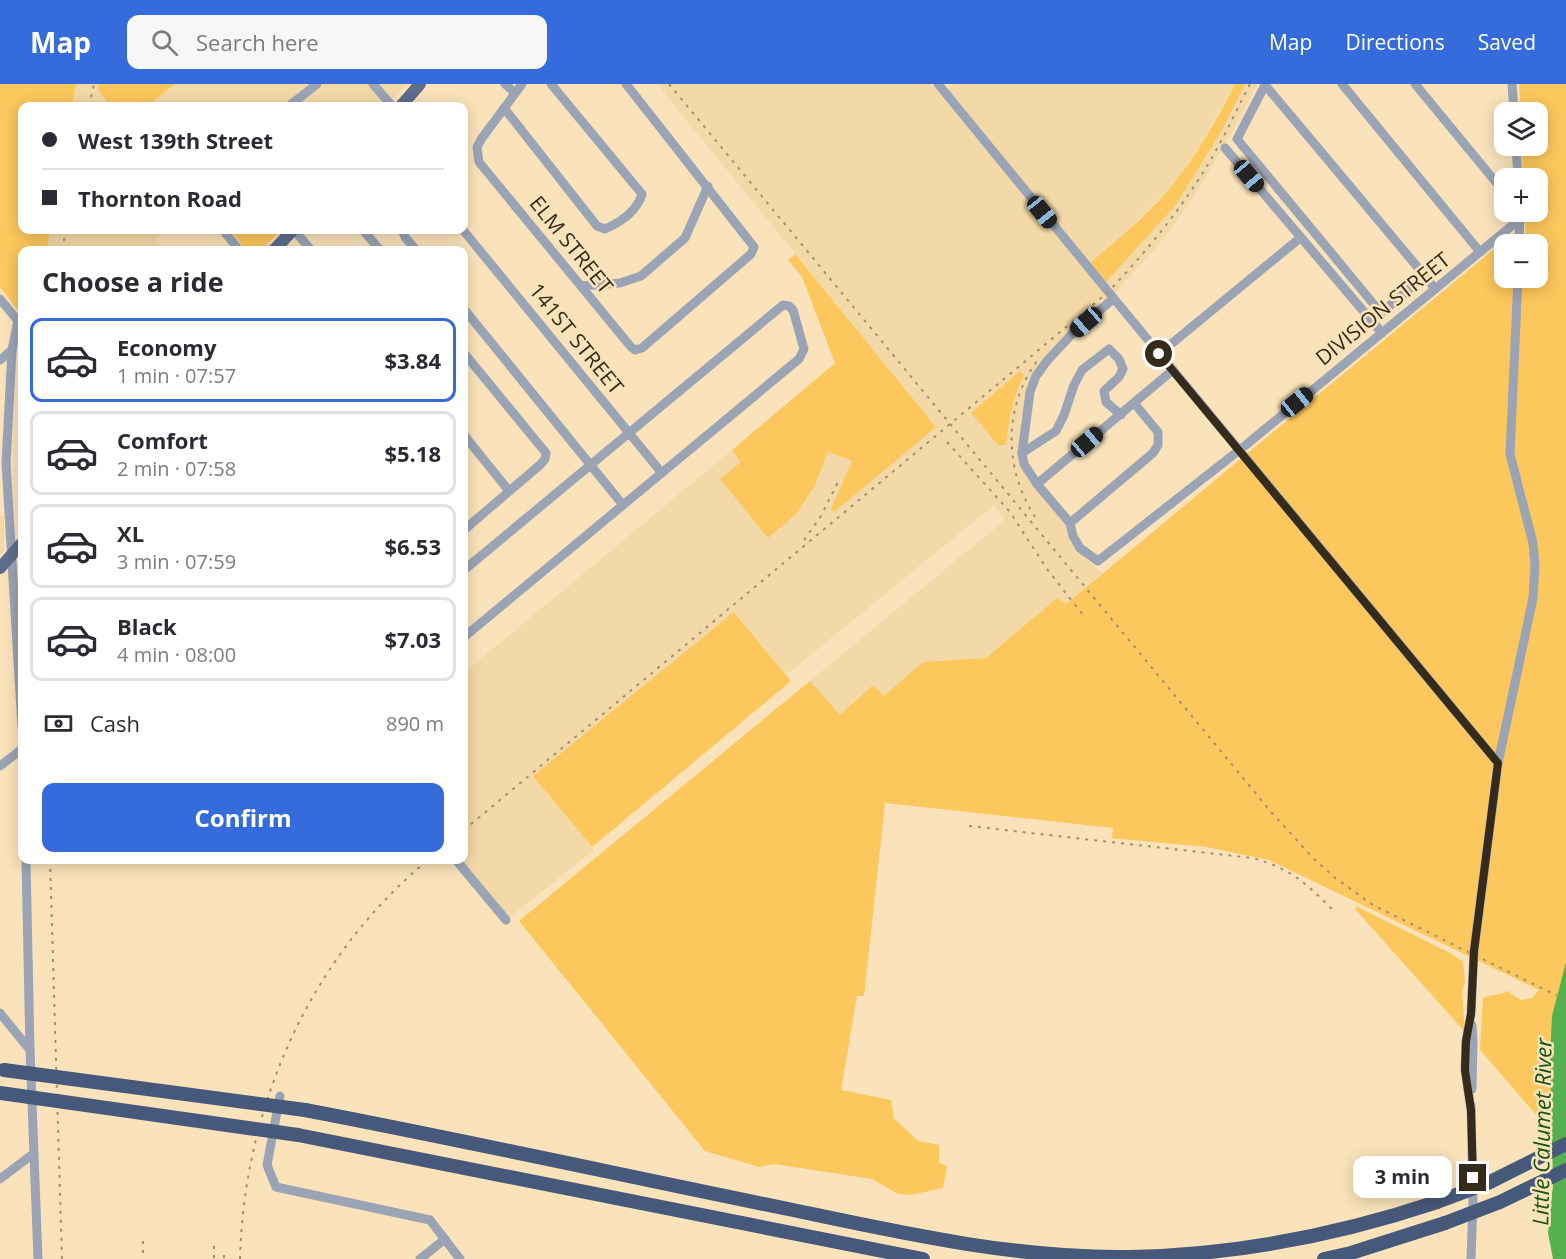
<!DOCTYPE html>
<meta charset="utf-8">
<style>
:root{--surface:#fff;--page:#f7f7f7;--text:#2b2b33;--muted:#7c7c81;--line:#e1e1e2;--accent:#356bda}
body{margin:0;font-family:"Open Sans",sans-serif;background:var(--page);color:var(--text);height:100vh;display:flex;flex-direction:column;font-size:22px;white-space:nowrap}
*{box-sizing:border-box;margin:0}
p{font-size:20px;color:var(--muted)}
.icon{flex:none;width:33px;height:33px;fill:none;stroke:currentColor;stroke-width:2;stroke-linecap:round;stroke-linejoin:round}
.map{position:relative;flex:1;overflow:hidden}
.side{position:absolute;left:18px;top:162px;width:450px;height:618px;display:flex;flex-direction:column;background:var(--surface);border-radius:12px;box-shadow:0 3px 15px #0003}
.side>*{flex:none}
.top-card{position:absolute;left:18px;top:18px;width:450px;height:132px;border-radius:12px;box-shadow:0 3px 15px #0003;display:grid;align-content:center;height:132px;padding:0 24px;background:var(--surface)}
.buttons{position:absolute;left:1494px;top:18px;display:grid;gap:12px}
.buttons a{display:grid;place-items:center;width:54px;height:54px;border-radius:12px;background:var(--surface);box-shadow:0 3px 15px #0003;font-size:30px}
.end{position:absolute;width:27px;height:27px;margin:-14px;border:8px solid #342b1b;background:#fff;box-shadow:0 0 0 3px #fff}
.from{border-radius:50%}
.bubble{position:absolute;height:42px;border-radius:12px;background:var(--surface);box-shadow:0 3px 15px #0003;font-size:20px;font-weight:700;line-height:42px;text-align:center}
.car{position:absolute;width:18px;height:36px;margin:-18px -9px;border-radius:8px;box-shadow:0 0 4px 2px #0007;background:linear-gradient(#222 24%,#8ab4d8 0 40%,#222 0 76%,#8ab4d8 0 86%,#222 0)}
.top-card b{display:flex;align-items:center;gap:21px;height:57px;font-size:22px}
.top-card b+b{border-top:2px solid var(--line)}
.top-card i{width:15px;height:15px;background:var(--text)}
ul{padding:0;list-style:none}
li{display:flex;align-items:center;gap:18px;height:84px;margin:0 12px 9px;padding:0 12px;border:3px solid var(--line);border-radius:12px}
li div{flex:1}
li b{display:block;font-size:22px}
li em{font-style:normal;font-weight:700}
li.selected{border-color:var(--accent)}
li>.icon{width:54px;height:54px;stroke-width:1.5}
h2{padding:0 24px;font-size:27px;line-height:72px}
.pay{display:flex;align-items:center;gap:15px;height:66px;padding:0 24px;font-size:22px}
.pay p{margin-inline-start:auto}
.cta{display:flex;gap:12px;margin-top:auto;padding:12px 24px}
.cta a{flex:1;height:69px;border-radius:12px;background:var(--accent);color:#fff;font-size:24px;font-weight:700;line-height:69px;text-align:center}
header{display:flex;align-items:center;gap:36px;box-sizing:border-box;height:84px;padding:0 30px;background:var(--accent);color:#fff}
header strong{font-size:28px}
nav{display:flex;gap:33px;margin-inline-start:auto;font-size:21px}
.search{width:420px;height:54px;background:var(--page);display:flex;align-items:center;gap:15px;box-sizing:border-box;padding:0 21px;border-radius:12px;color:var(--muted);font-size:22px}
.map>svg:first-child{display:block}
</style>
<header>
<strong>Map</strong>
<div class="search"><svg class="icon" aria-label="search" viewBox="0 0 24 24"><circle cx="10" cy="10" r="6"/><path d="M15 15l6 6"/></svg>Search here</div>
<nav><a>Map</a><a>Directions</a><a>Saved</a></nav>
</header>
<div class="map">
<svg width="1566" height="1175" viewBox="0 0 1566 1175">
<rect width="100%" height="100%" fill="#fae3ba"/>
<g fill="#f3d9a8" fill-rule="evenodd">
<path d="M76,0h23l-1,7 12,15h-38z"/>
<path d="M175,0h232l-20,22h-240z"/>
<path d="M657,0h274l178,214 -41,35 -41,58 -6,29 -2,33 47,69 1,10 19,26 16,15 -36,31 -9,-5 -71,59 -63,4 -39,35 -11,-12 -33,31 -30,-35 195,-161 -11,-15 -208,170 -51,-63 -202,164 61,74 -88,70 -49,-60h7v-187l268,-223 10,12 -22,17 108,-27 24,9 -20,47 104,-81zM1020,287l4,5 -8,14 -7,27 -3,28 -34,-33z"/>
<path d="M954,0h281l-36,63 -25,36 -39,40 -45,40 -143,-173z"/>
<path d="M1245,0h12l-24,47 -40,67 -28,39 -50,56 -9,-11 69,-76 47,-76z"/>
<path d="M50,146h117l-12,10 8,10h-116z"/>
<path d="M0,432h4v35l-4,4z"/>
</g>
<g fill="#fcc75c" fill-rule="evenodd">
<path d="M0,0h76l-4,22h-50v124h28l-3,20h-25v66l-22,-29z"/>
<path d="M99,0h76l-28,22h-37l-12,-16z"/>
<path d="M1235,0h10l-23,46 -47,76 -69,76 -16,-19c29,-25 60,-50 84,-80 24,-30 44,-65 61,-99z"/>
<path d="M1519,0h47v920l-13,130 -73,-84 3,-52c8,-4 16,-2 24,-7l14,9 11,-2 7,-8 -270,-130 -63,-13 -94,-9 1,-10 -228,-25 -21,193h-7l-16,94 50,10 3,18 24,23 21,4v18l8,3 -4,22 -32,7 -13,-1 -26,-15 -98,-15 -15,3 -54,-16 -186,-230 291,-240 30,34 33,-30 11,11 39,-34 63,-4 71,-60 9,6 440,-365 20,-1 -1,-26h13v-34h-15l-1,-32h16v-34h-17zM1504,160h34v34h-34z"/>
<path d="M230,146h51l-19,20h-16z"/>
<path d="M795,170l141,173 -102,85 -3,-3 21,-48 -24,-9 -14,35 -18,27 -28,24 -48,-59 21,-17 -9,-12 103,-87 -33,-86 -14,-17z"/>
<path d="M1020,287l4,5c-12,22 -15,44 -18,69h-8l-27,-32z"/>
<path d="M734,528l57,69 -199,166 -59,-71z"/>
<path d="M1356,822l94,47 13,9 2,19 -3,11 3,40 -109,-122z"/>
</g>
<path fill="#55b14f" d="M1566,878v297h-13l-5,-26 5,-48 -3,-128 2,-41z"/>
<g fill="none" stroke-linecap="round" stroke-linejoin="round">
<g stroke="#9ba4b5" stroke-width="9">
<path d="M373,0l19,22"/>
<path d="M505,0l10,9"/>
<path d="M522,0l-40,54 -5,9 2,15 152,185 4,3 7,-2 109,-94 3,-7 -128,-163"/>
<path d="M938,0l182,222 378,457"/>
<path d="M1342,0l138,168"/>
<path d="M1415,0l89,108"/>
<path d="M1512,0l2,28"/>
<path d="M289,22l28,-22"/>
<path d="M504,24l93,118 8,3c16,-7 32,-18 37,-35l-91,-110"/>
<path d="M1516,62l2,32"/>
<path d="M1225,64l157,185"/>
<path d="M223,146l16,20"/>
<path d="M294,146l17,20"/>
<path d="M363,146l17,20"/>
<path d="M402,146l3,7 11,13"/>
<path d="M463,146l198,242"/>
<path d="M1519,160l1,-32"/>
<path d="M1425,192l-44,37 -144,-174 27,-52 2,-1 159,190 10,13"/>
<path d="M581,202l39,-3 21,-7 44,-38 23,-52"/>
<path d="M0,215l18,22 -6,29 -12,10"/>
<path d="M1113,215l-41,35 -25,27 -11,15 -6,16 -8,61 2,11 13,20 33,39 3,13 7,12 18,13 149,-117 273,-225"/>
<path d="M464,225l159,196"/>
<path d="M12,266l-6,113 16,264"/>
<path d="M464,269l82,100 -1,6 -4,5 -77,66"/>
<path d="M1159,270l141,-116"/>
<path d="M464,351l45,56"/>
<path d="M1022,369l34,-22 8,-16 10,-30 8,-15 27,-21 10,10 4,10 -4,8 -15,14 2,11 15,13"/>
<path d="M1037,400l136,-114"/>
<path d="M1070,439l83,-70 5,-8v-13l-24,-29"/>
<path d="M464,486l319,-265 6,1 4,4 11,39 -5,10 -335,278"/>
<path d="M0,682l22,-17"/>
<path d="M26,776l4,190 8,209"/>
<path d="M456,776l50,60"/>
<path d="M0,929l30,37"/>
<path d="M1472,1005l1,-48 -1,-16"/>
<path d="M280,1012l-13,69 9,22 154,33 30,39"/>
<path d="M1471,1021l2,96 -2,58"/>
<path d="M1471,1026l-6,-40 1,-29 5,-27 3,-63 24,-188 35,-165 2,-32 -2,-23 -23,-89 8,-176"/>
<path d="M0,1095l33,-25"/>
<path d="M420,1175l25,-20"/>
</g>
<g stroke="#5d6d8b" stroke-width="12">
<path d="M401,22l19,-22"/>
<path d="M274,166l19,-20"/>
<path d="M0,484l22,-25"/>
</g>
<g stroke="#47597b" stroke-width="14">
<path d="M305,1026c163,31 325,67 488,100 109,23 225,49 337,47 105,-2 208,-22 307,-55"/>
<path d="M298,1051l625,124"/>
<path d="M1324,1175l27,-6 94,-30"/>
</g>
<g stroke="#a09072" stroke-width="2" stroke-dasharray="3 6" stroke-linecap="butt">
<path d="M669,0l603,729 41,45 21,19 39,28 193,95"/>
<path d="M89,22l5,-22"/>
<path d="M62,166l4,-20"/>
<path d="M947,358l63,70 37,57 36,46"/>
<path d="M1035,433c-32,-50 -32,-112 5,-160"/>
<path d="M804,456l17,-24 19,-38"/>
<path d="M969,742l283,32c36,9 54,25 80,51"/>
<path d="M464,746l644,-538c37,-39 71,-80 99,-126 16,-26 29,-55 43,-82"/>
<path d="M50,776l12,399"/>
<path d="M143,1157v18"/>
<path d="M214,1162v13"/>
<path d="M224,1171v4"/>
<path d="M240,1175c4,-152 69,-301 188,-399"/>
</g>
<g stroke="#47597b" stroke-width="14">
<path d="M4,986l301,40"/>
<path d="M0,1009l298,42"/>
<path d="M1437,1118l51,-19 78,-39"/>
<path d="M1445,1139l55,-21 66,-32"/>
</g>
</g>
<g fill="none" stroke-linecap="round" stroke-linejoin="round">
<path stroke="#342b1b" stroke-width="8" d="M1159,270l339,409 -24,188 -3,63 -5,27 -1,29 6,40 2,68"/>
</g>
<g text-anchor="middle" stroke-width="5" stroke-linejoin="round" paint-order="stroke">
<g font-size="21" fill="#342b1b" stroke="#fae3ba">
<text transform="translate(571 161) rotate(51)" y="7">ELM STREET</text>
<text transform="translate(1383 225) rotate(-39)" y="7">DIVISION STREET</text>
<text transform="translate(576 255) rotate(51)" y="7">141ST STREET</text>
</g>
<g font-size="22" font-style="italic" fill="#155412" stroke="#fae3ba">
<text transform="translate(1542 1048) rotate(-89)" y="8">Little Calumet River</text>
</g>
</g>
</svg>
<div class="buttons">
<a><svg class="icon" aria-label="layers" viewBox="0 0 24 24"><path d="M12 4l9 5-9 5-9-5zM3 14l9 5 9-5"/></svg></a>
<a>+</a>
<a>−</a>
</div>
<i class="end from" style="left:1159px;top:270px"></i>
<i class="end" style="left:1473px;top:1094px"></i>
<div class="bubble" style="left:1353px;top:1072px;width:99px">3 min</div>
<i class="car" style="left:1249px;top:92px;rotate:140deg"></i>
<i class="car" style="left:1042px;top:128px;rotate:141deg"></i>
<i class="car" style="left:1086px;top:238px;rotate:229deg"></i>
<i class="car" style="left:1297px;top:318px;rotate:51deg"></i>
<i class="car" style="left:1087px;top:358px;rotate:50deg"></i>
<div class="top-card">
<b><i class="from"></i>West 139th Street</b>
<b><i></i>Thornton Road</b>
</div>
<section class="side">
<h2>Choose a ride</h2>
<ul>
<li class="selected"><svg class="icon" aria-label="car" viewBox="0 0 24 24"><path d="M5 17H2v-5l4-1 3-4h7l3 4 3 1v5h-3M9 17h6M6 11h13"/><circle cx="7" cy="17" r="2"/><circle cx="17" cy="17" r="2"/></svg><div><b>Economy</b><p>1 min · 07:57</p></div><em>$3.84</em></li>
<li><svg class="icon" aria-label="car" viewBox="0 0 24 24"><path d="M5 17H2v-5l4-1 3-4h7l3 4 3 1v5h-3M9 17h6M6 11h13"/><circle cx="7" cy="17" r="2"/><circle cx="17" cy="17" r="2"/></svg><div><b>Comfort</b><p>2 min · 07:58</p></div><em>$5.18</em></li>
<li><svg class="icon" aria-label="car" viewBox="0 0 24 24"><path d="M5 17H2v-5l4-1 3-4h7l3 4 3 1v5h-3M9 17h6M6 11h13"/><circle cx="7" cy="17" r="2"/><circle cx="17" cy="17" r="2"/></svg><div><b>XL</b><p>3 min · 07:59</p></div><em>$6.53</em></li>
<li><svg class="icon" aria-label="car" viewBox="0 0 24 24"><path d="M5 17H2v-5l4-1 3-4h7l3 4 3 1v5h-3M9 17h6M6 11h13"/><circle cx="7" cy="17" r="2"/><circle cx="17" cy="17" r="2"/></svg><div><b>Black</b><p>4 min · 08:00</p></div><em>$7.03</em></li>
</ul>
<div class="pay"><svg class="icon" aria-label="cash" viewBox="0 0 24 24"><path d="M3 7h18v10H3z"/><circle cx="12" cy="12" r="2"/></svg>Cash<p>890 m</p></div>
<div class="cta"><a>Confirm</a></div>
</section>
</div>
